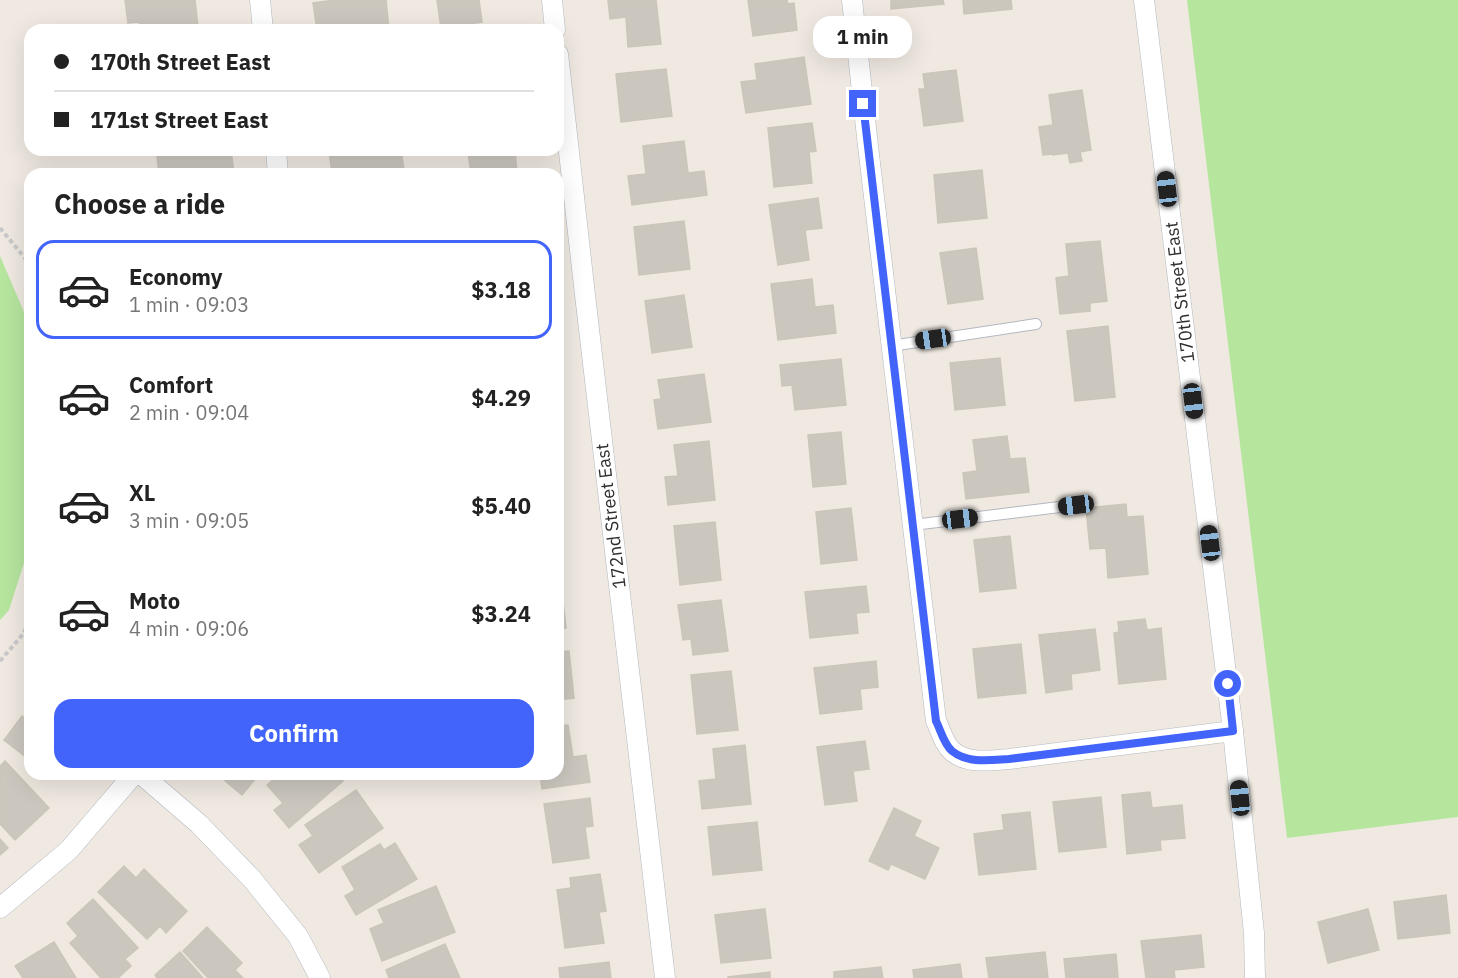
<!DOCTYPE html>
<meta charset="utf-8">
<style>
:root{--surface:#fff;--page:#f2f2f2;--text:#222;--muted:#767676;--line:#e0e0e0;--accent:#4264fb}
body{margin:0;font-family:"IBM Plex Sans",sans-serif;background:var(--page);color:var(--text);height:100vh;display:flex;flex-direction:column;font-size:22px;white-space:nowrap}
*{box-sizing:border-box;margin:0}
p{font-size:20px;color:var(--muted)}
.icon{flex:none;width:33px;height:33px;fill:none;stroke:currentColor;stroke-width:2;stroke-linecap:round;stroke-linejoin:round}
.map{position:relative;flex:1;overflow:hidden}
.side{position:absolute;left:24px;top:168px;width:540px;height:612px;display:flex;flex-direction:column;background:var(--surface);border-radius:18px;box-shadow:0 6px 24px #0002}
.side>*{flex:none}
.top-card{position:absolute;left:24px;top:24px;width:540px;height:132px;border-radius:18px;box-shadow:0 6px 24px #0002;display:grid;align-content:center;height:132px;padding:0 30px;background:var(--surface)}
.end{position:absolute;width:27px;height:27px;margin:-14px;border:8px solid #4264fb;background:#fff;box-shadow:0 0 0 3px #fff}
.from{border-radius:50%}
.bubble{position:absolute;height:42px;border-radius:18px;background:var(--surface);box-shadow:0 6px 24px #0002;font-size:20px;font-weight:700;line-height:42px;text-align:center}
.car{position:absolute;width:18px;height:36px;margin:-18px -9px;border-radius:8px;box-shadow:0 0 4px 2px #0007;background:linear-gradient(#222 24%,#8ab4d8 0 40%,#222 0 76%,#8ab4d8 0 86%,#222 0)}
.top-card b{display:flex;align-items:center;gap:21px;height:57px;font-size:22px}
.top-card b+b{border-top:2px solid var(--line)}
.top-card i{width:15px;height:15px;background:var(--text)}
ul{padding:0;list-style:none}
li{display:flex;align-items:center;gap:18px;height:99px;margin:0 12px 9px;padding:0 18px;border:3px solid transparent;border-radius:18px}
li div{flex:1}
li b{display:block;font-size:22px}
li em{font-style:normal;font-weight:700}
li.active{border-color:var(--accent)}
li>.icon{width:54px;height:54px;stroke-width:1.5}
h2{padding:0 30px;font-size:27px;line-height:72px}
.button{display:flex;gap:12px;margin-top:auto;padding:12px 30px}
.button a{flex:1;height:69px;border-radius:18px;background:var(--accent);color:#fff;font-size:24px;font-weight:700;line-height:69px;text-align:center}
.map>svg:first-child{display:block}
</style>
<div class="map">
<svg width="1458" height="978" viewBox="0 0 1458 978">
<rect width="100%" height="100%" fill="#efe9e1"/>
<g fill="#b6e59e">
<path d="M1187,0h271v817l-171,21z"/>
<path d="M0,256l30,70v218l-21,66 -9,10z"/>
</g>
<g fill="#cbc7bf" stroke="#cbc5ba" stroke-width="1.5">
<path d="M125,0h70l3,27 -21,3h-37l-1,-8 -11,1z"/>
<path d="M335,0h51l3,30h-72l-4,-27z"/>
<path d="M437,0h42l3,22 -41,6z"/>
<path d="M608,0h48l5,44 -33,3 -2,-30 -16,2z"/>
<path d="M748,0h39l1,4 6,-1 3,27 -44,6z"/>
<path d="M891,0h52l1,4 -53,5z"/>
<path d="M963,0h48l1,9 -48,5z"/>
<path d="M804,57l7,47 -65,9 -5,-31 16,-2 -2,-16z"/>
<path d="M666,69l6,47 -51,6 -5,-48z"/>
<path d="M956,70l7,51 -39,5 -5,-37h6l-2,-15z"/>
<path d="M1082,90l9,60 -11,2 2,9 -12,2 -2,-10 -15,2v-1l-10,1 -4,-28 14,-2 -4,-30z"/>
<path d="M812,123l4,28 -7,1 3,31 -38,4 -6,-59z"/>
<path d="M684,141l4,32 16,-2 3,24 -75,10 -4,-29 18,-2 -3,-28z"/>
<path d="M210,150h21l3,24h-75l-2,-18z"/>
<path d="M329,150h72l3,20 -30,4h-42z"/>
<path d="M459,150l56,1 2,22 -46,1 -3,-23 -9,1z"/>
<path d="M982,170l5,48 -49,5 -4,-48z"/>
<path d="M818,198l4,30 -17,2 4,30 -31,5 -9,-60z"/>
<path d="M684,221l6,48 -51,6 -5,-48z"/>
<path d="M1100,241l7,60 -17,2v8l-30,3 -4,-36 13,-2 -3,-32z"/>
<path d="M976,248l7,51 -35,5 -8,-51z"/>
<path d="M812,279l3,28 18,-2 3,28 -58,7 -7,-56z"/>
<path d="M684,295l8,52 -40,6 -7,-52z"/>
<path d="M1108,326l7,71 -40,4 -8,-70z"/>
<path d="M1000,358l5,47 -50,5 -5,-47z"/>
<path d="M841,359l5,46 -51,5 -3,-25 -10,1 -2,-21z"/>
<path d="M704,374l7,48 -53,7 -4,-29 7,-1 -3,-19z"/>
<path d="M841,432l5,52 -33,3 -5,-52z"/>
<path d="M1007,436l3,23 15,-1 4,34 -63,7 -3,-26 14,-2 -4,-31z"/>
<path d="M709,441l6,59 -47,5 -3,-28 13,-1 -4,-31z"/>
<path d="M1126,504l1,13 16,-1 5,58 -40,4 -2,-30 -16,1 -4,-41z"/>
<path d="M851,508l6,52 -36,4 -5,-52z"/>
<path d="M715,522l6,58 -41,5 -6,-59z"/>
<path d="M1010,536l6,52 -36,4 -6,-52z"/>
<path d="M558,576h2l6,52 -8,1z"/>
<path d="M866,586l3,26 -13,1 2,20 -48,5 -5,-46z"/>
<path d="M721,600l7,51 -35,4 -2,-16 -8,1 -5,-35z"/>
<path d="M1145,619l2,11 14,-2 5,51 -47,5 -5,-51 5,-1 -1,-10z"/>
<path d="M1095,629l5,41 -29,4 1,15 -26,4 -7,-58z"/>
<path d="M1021,644l5,49 -48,5 -5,-49z"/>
<path d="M569,651l5,47 -16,2v-48z"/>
<path d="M876,661l2,26 -18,2 2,20 -42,5 -6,-46z"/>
<path d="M731,671l7,59 -41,4 -6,-59z"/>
<path d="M22,716l7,6 1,-2v40l-26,-20z"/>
<path d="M568,725l5,32 13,-2 4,27 -48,7 -2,-15h18v-48z"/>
<path d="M865,741l4,28 -16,2 4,30 -32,4 -8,-58z"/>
<path d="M745,745l6,59 -49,5 -3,-28 17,-2 -3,-30z"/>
<path d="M5,761l44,47 -34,32 -15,-16v-58z"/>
<path d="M217,774h42l-17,21z"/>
<path d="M280,774h57l6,7 -54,47 -15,-18 9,-7 -16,-18z"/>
<path d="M356,790l27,38 -64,45 -20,-28 14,-9 -8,-11z"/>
<path d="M1150,792l2,16 30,-3 3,33 -25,2 1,10 -34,4 -5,-59z"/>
<path d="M1101,797l5,50 -47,5 -6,-50z"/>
<path d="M590,798l3,28 -8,1 4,31 -36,5 -9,-59z"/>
<path d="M894,808l27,13 -7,15 25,12 -14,31 -34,-15 -3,6 -19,-9z"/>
<path d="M1030,812l6,57 -57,6 -5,-41 30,-4 -2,-15z"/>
<path d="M757,822l5,48 -49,5 -5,-48z"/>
<path d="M0,839l8,9 -8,7z"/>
<path d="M395,843l22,36 -61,36 -11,-19 10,-6 -13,-23 38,-23 4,6z"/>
<path d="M124,866l12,12 8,-9 43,42 -21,22 -6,-7 -13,13 -49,-47z"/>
<path d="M600,874l6,37 -7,1 5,31 -39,5 -8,-58 14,-2 -1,-10z"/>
<path d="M436,886l19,46 -73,29 -12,-32 14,-6 -6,-13z"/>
<path d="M1446,895l4,38 -52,6 -4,-37z"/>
<path d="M93,899l45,49 -13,11 6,7 -13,12h-17l-31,-35 8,-7 -11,-13z"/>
<path d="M765,909l6,49 -50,5 -6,-48z"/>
<path d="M1368,909l11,41 -51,13 -10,-41z"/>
<path d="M207,927l35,36 -7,7 8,8h-35l-25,-27z"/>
<path d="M1201,935l3,32 -30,3 1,8h-29l-5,-37z"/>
<path d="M54,942l22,36h-53l-8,-12z"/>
<path d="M445,944l15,34h-71l-3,-8z"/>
<path d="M180,952l23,26h-46l-2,-3z"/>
<path d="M1045,952l3,26h-59l-3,-20z"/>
<path d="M1116,954l2,24h-52l-2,-19z"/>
<path d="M609,962l2,16h-51l-1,-10z"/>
<path d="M960,964l2,14h-48l-1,-8z"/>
<path d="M881,967l2,11h-49v-6z"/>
<path d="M770,972v6h-42v-1z"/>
</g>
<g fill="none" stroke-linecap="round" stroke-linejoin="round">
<g stroke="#b4b7c1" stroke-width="12">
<g id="lane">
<path d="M891,346l145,-22"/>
<path d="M913,525l163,-20"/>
</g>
</g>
<g stroke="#b4b7c1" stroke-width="21">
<g id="street">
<path d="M260,0l3,30"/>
<path d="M552,0l3,30"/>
<path d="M852,0l16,146 68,575c5,10 8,23 16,30 16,14 39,9 57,8l224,-28"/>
<path d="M1144,0l89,731 21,202 1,45"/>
<path d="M558,54l27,241 80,683"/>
<path d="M276,150l2,24"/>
<path d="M141,774l58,50 53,55 46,57 22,42"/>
<path d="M0,908l69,-58 65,-76"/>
</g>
</g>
<g stroke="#c9c9c9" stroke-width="4" stroke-dasharray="4.5 3" stroke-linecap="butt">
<path d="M0,228l25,30 5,10"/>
<path d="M0,661l24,-28 6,-17"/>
</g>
<use href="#lane" stroke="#fff" stroke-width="10"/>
<use href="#street" stroke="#fff" stroke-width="20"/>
</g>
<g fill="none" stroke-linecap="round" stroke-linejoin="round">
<path stroke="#4264fb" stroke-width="8" d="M863,104l73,617c5,10 8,23 16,30 16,13 39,9 57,8l224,-28 -5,-47"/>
</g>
<g text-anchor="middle" stroke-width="5" stroke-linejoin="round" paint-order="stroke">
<g font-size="18" fill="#2e2e2e" stroke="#fff">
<text transform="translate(1180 292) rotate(-97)" y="6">170th Street East</text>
<text transform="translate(611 516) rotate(-97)" y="6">172nd Street East</text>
</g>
</g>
</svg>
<i class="end from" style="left:1228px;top:684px"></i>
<i class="end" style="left:863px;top:104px"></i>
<div class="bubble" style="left:813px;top:16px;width:99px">1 min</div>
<i class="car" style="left:1167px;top:189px;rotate:353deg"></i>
<i class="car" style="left:933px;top:339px;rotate:262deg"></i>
<i class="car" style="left:1193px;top:401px;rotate:173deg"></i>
<i class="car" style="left:1076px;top:505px;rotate:263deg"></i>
<i class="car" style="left:960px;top:519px;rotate:83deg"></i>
<i class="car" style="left:1210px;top:543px;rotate:353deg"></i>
<i class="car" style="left:1240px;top:798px;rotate:354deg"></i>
<div class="top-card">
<b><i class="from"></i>170th Street East</b>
<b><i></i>171st Street East</b>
</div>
<section class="side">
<h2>Choose a ride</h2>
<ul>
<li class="active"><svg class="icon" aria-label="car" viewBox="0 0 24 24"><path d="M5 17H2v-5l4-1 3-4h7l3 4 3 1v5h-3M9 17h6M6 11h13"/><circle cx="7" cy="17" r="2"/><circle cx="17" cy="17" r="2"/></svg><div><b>Economy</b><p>1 min · 09:03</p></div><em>$3.18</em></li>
<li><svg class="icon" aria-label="car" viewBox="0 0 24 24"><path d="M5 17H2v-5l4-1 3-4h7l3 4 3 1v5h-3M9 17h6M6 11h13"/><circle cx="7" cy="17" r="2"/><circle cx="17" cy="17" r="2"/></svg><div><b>Comfort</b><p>2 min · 09:04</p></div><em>$4.29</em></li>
<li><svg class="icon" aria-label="car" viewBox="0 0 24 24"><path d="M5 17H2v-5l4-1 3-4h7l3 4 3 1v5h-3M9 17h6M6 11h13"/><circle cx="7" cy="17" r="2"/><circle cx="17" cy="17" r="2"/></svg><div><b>XL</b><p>3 min · 09:05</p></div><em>$5.40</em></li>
<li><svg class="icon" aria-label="car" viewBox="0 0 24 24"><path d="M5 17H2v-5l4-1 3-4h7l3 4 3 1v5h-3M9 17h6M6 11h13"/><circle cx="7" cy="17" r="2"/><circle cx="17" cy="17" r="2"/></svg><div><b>Moto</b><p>4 min · 09:06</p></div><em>$3.24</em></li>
</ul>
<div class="button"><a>Confirm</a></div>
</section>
</div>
